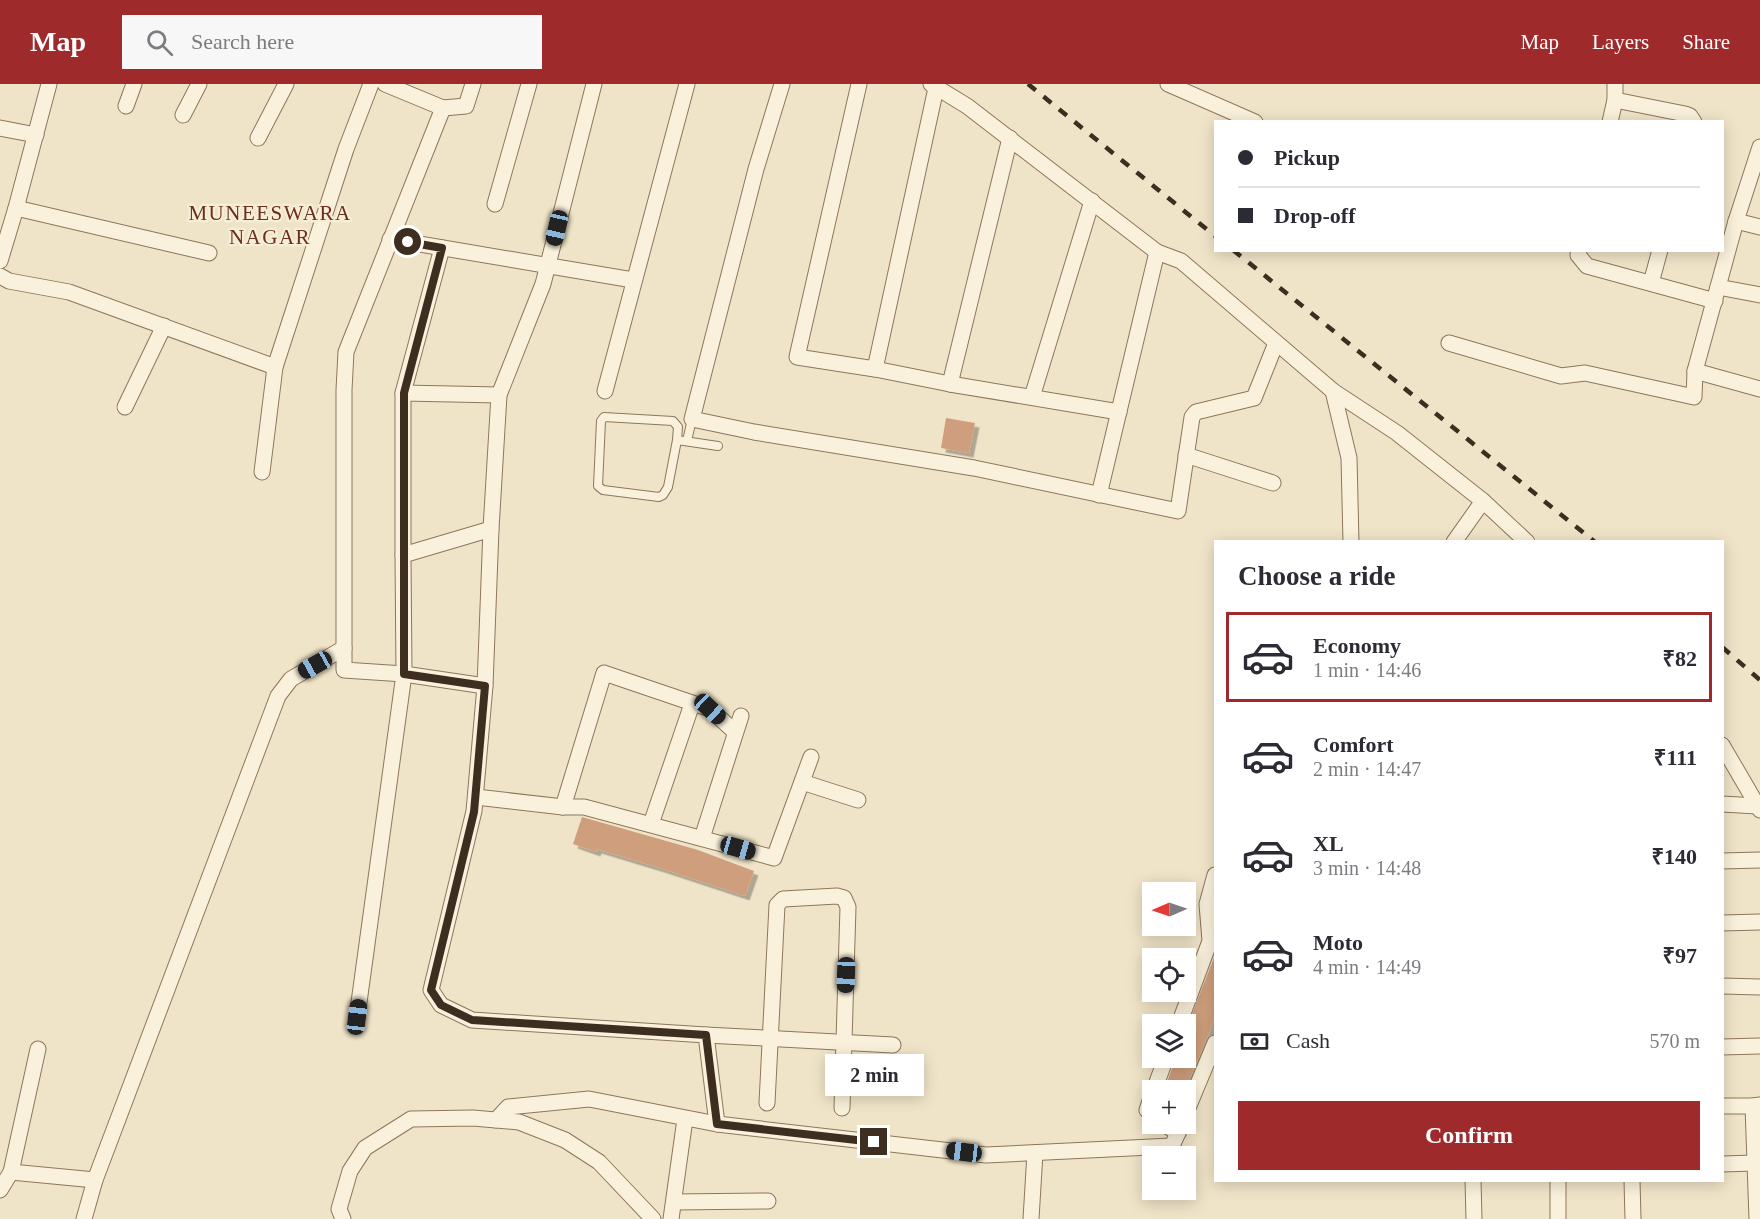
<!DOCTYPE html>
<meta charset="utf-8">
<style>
:root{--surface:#fff;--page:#f7f7f7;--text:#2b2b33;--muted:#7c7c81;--line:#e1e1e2;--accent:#9e2a2b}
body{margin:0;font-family:"Times New Roman",serif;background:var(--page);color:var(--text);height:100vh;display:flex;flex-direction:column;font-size:22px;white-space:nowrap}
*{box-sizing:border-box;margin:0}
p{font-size:20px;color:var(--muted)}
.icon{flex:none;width:33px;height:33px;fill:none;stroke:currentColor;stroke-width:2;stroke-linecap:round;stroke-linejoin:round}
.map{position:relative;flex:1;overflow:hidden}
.side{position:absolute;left:1214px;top:456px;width:510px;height:642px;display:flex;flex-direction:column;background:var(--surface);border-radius:0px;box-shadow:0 3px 15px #0003}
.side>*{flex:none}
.banner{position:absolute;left:1214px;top:36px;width:510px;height:132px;border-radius:0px;box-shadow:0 3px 15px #0003;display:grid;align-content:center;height:132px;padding:0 24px;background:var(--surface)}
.needle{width:39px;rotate:268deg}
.controls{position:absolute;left:1142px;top:798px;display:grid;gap:12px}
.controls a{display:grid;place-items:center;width:54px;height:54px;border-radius:0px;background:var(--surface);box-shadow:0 3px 15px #0003;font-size:30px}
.end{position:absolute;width:27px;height:27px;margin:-14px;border:8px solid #3d2e20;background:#fff;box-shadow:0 0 0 3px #fff}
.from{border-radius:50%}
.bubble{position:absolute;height:42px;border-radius:0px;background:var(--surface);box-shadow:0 3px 15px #0003;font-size:20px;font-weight:600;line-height:42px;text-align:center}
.car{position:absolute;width:18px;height:36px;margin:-18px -9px;border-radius:8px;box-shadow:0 0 4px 2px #0007;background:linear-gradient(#222 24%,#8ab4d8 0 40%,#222 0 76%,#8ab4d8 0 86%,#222 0)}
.banner b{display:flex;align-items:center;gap:21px;height:57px;font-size:22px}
.banner b+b{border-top:2px solid var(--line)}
.banner i{width:15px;height:15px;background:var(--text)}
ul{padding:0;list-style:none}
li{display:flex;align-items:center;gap:18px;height:90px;margin:0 12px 9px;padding:0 12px;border:3px solid transparent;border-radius:0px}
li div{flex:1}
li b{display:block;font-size:22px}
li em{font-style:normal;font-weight:600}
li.on{border-color:var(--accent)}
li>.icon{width:54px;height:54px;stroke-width:1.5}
h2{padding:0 24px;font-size:27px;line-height:72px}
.pay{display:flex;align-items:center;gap:15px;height:66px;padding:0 24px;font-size:22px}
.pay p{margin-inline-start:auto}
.action{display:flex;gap:12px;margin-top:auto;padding:12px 24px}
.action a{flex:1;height:69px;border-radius:0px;background:var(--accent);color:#fff;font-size:24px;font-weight:600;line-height:69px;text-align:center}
header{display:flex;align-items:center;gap:36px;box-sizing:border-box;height:84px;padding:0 30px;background:var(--accent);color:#fff}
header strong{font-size:28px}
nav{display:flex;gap:33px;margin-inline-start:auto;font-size:21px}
.search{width:420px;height:54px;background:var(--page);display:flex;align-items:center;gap:15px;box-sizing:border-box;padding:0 21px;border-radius:0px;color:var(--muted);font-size:22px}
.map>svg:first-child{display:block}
</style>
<header>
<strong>Map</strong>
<div class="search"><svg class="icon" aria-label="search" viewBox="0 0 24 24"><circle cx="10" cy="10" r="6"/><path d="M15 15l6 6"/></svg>Search here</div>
<nav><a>Map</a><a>Layers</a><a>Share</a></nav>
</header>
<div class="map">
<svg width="1760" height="1135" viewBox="0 0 1760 1135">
<defs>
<filter id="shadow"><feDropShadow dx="4.5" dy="4.5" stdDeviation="0" flood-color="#0004"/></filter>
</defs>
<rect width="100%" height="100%" fill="#f0e4c8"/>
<g fill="#cf9f7d" filter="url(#shadow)">
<path d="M946,334l29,5 -6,30 -28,-5z"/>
<path d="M582,733l116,33 56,21 -9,25 -82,-27 -66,-20 -1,3 -23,-8z"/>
<path d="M1215,871v61l-5,15 -25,59h-21l12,-32h9v-26z"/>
</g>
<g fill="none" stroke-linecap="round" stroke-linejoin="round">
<g stroke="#8d765c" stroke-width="10">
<g id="service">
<path d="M677,356l-9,47 -5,8 -4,2 -56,-7 -5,-4 3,-65 3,-4 69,4 5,6 -1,13 41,6"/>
<path d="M687,357l5,-22"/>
</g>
</g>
<g stroke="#8d765c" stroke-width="17">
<g id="minor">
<path d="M385,0l58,24 -97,244 -2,38v280l60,4 81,12 -11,125 -43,179 10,15 31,15 234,15 11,89"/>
<path d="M782,0l-26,85 -64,250 62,13 220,36 204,43 14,-94 4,-5 58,-14 22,-55"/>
<path d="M859,0l-62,273 78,12"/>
<path d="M931,0l36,22 190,146 24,9 152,130 64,42 86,68 44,41"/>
<path d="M1168,0l87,38"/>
<path d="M936,4l-61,281 75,15 169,28"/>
<path d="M1615,16l70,14 5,2 4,6"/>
<path d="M126,22l8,-22"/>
<path d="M443,24l23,-2 7,-22"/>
<path d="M183,31l16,-31"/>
<path d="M1610,38l5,-22v-16"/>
<path d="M0,44l36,7"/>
<path d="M258,54l28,-54"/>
<path d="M1760,63l-24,74 24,6"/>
<path d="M495,120l34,-120"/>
<path d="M16,124l193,45"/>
<path d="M390,155l243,41"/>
<path d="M1579,166l-1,5 9,11 128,35"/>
<path d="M0,177l16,-53 33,-124"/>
<path d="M0,192l9,5 60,11 206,75"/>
<path d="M1651,199l9,-33"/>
<path d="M1718,203l42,8"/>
<path d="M1449,259l112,33 24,-3 109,24 1,-26 41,-150"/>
<path d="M1695,287l65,18"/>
<path d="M950,300l60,-246"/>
<path d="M605,307l82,-307"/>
<path d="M1333,307l16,67 2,84"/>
<path d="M403,309l39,-145"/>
<path d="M1032,313l60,-196"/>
<path d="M125,323l39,-81"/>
<path d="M1186,371l87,28"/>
<path d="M262,388l13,-105 71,-218 25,-65"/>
<path d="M1099,411l58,-243"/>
<path d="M1454,458l29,-41"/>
<path d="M403,471v-162l96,2"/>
<path d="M485,602l6,-157"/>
<path d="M1722,661l38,65"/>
<path d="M802,698l56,18"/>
<path d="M476,713l87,10h21l190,51 37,-101"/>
<path d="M1722,720l35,2"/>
<path d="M563,723l41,-134 106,36 25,23"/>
<path d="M651,740l41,-120"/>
<path d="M702,754l39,-122"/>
<path d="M1722,777l38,-1"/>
<path d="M1722,839l38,-1"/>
<path d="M1722,902l38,1"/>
<path d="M357,933l47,-343 -1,-119 88,-26 8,-134 44,-111 51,-200"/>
<path d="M1179,940l31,-83 -3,-37 8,-29"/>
<path d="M706,951l187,10"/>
<path d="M1722,963l38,-1"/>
<path d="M1154,1006l12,-32"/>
<path d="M1152,1011l-5,15 5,5"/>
<path d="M767,1019l10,-198 6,-6 54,-3 7,2 4,9 -6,201"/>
<path d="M1722,1022h31"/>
<path d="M1185,1031l30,-72"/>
<path d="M496,1036l12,-13 81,-8 128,25 269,31 186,-9 10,-22"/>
<path d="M1164,1040l14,9"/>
<path d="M1722,1080l33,-1"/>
<path d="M11,1088l84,8"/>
<path d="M1473,1096l1,39"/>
<path d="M1632,1096l1,39"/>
<path d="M0,1106l11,-18 27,-123"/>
<path d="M674,1118l94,-1"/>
<path d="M84,1135l11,-39 183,-484 13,-17 53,-31"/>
<path d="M343,1135l-4,-10 11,-38 15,-23 46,-29 62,-1 46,4 46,18 34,22 54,57"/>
<path d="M671,1135l14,-100"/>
<path d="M1031,1135l4,-66"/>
<path d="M1558,1135v-39"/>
<path d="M1757,1135l-4,-113 7,-1"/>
</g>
</g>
<use href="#service" stroke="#faf1dc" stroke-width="8"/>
<use href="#minor" stroke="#faf1dc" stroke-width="15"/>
<g stroke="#3d2e20" stroke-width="4.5" stroke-dasharray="10 10" stroke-linecap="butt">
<path d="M1028,0l187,152"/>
<path d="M1233,166l362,292"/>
<path d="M1722,563l38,33"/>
</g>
</g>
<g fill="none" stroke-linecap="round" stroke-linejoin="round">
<path stroke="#3d2e20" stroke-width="8" d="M408,158l34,6 -38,145v281l81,12 -11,126 -43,178 10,15 31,15 234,15 11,89 157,18"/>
</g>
<g text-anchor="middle" stroke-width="4.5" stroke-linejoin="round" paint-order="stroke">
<g font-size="21" letter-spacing="1.5" fill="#6b2e1e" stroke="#f7eed8">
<text x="270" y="136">MUNEESWARA<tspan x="270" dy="24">NAGAR</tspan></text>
</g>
</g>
</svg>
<div class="controls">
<a><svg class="needle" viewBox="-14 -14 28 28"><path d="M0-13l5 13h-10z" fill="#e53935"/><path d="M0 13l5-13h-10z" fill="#7c7c81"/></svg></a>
<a><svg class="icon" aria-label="locate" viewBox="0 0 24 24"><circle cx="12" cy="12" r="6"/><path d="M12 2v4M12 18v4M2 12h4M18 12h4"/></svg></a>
<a><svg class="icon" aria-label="layers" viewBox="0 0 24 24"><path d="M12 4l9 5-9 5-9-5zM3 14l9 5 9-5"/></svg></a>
<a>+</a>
<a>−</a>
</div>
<i class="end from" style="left:408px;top:158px"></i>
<i class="end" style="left:874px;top:1058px"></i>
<div class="bubble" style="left:825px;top:970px;width:99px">2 min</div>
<i class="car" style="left:557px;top:144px;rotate:193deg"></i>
<i class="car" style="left:315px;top:581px;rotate:241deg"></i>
<i class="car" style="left:710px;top:625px;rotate:133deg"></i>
<i class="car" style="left:738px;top:764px;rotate:106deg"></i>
<i class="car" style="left:846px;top:891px;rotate:182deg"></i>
<i class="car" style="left:357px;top:933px;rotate:7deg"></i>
<i class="car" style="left:964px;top:1068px;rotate:277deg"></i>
<div class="banner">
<b><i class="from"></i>Pickup</b>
<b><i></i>Drop-off</b>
</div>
<section class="side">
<h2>Choose a ride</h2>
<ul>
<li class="on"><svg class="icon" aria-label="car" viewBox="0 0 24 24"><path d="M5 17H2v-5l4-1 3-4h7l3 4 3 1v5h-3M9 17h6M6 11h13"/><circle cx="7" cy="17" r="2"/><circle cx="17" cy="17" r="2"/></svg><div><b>Economy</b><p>1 min · 14:46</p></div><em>₹82</em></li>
<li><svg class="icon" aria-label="car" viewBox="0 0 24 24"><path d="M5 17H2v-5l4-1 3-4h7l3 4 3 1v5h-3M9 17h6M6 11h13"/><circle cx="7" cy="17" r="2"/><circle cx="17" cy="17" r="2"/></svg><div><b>Comfort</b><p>2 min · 14:47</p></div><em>₹111</em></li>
<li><svg class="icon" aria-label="car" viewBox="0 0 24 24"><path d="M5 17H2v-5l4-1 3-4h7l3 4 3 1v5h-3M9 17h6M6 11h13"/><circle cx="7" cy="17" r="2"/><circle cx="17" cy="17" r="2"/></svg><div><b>XL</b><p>3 min · 14:48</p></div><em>₹140</em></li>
<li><svg class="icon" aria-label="car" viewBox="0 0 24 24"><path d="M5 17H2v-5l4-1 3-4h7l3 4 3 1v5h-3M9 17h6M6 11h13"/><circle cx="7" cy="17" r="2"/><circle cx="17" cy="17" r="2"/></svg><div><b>Moto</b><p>4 min · 14:49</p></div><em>₹97</em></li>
</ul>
<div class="pay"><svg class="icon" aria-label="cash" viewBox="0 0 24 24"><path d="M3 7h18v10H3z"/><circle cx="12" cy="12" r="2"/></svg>Cash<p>570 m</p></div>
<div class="action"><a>Confirm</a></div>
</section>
</div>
